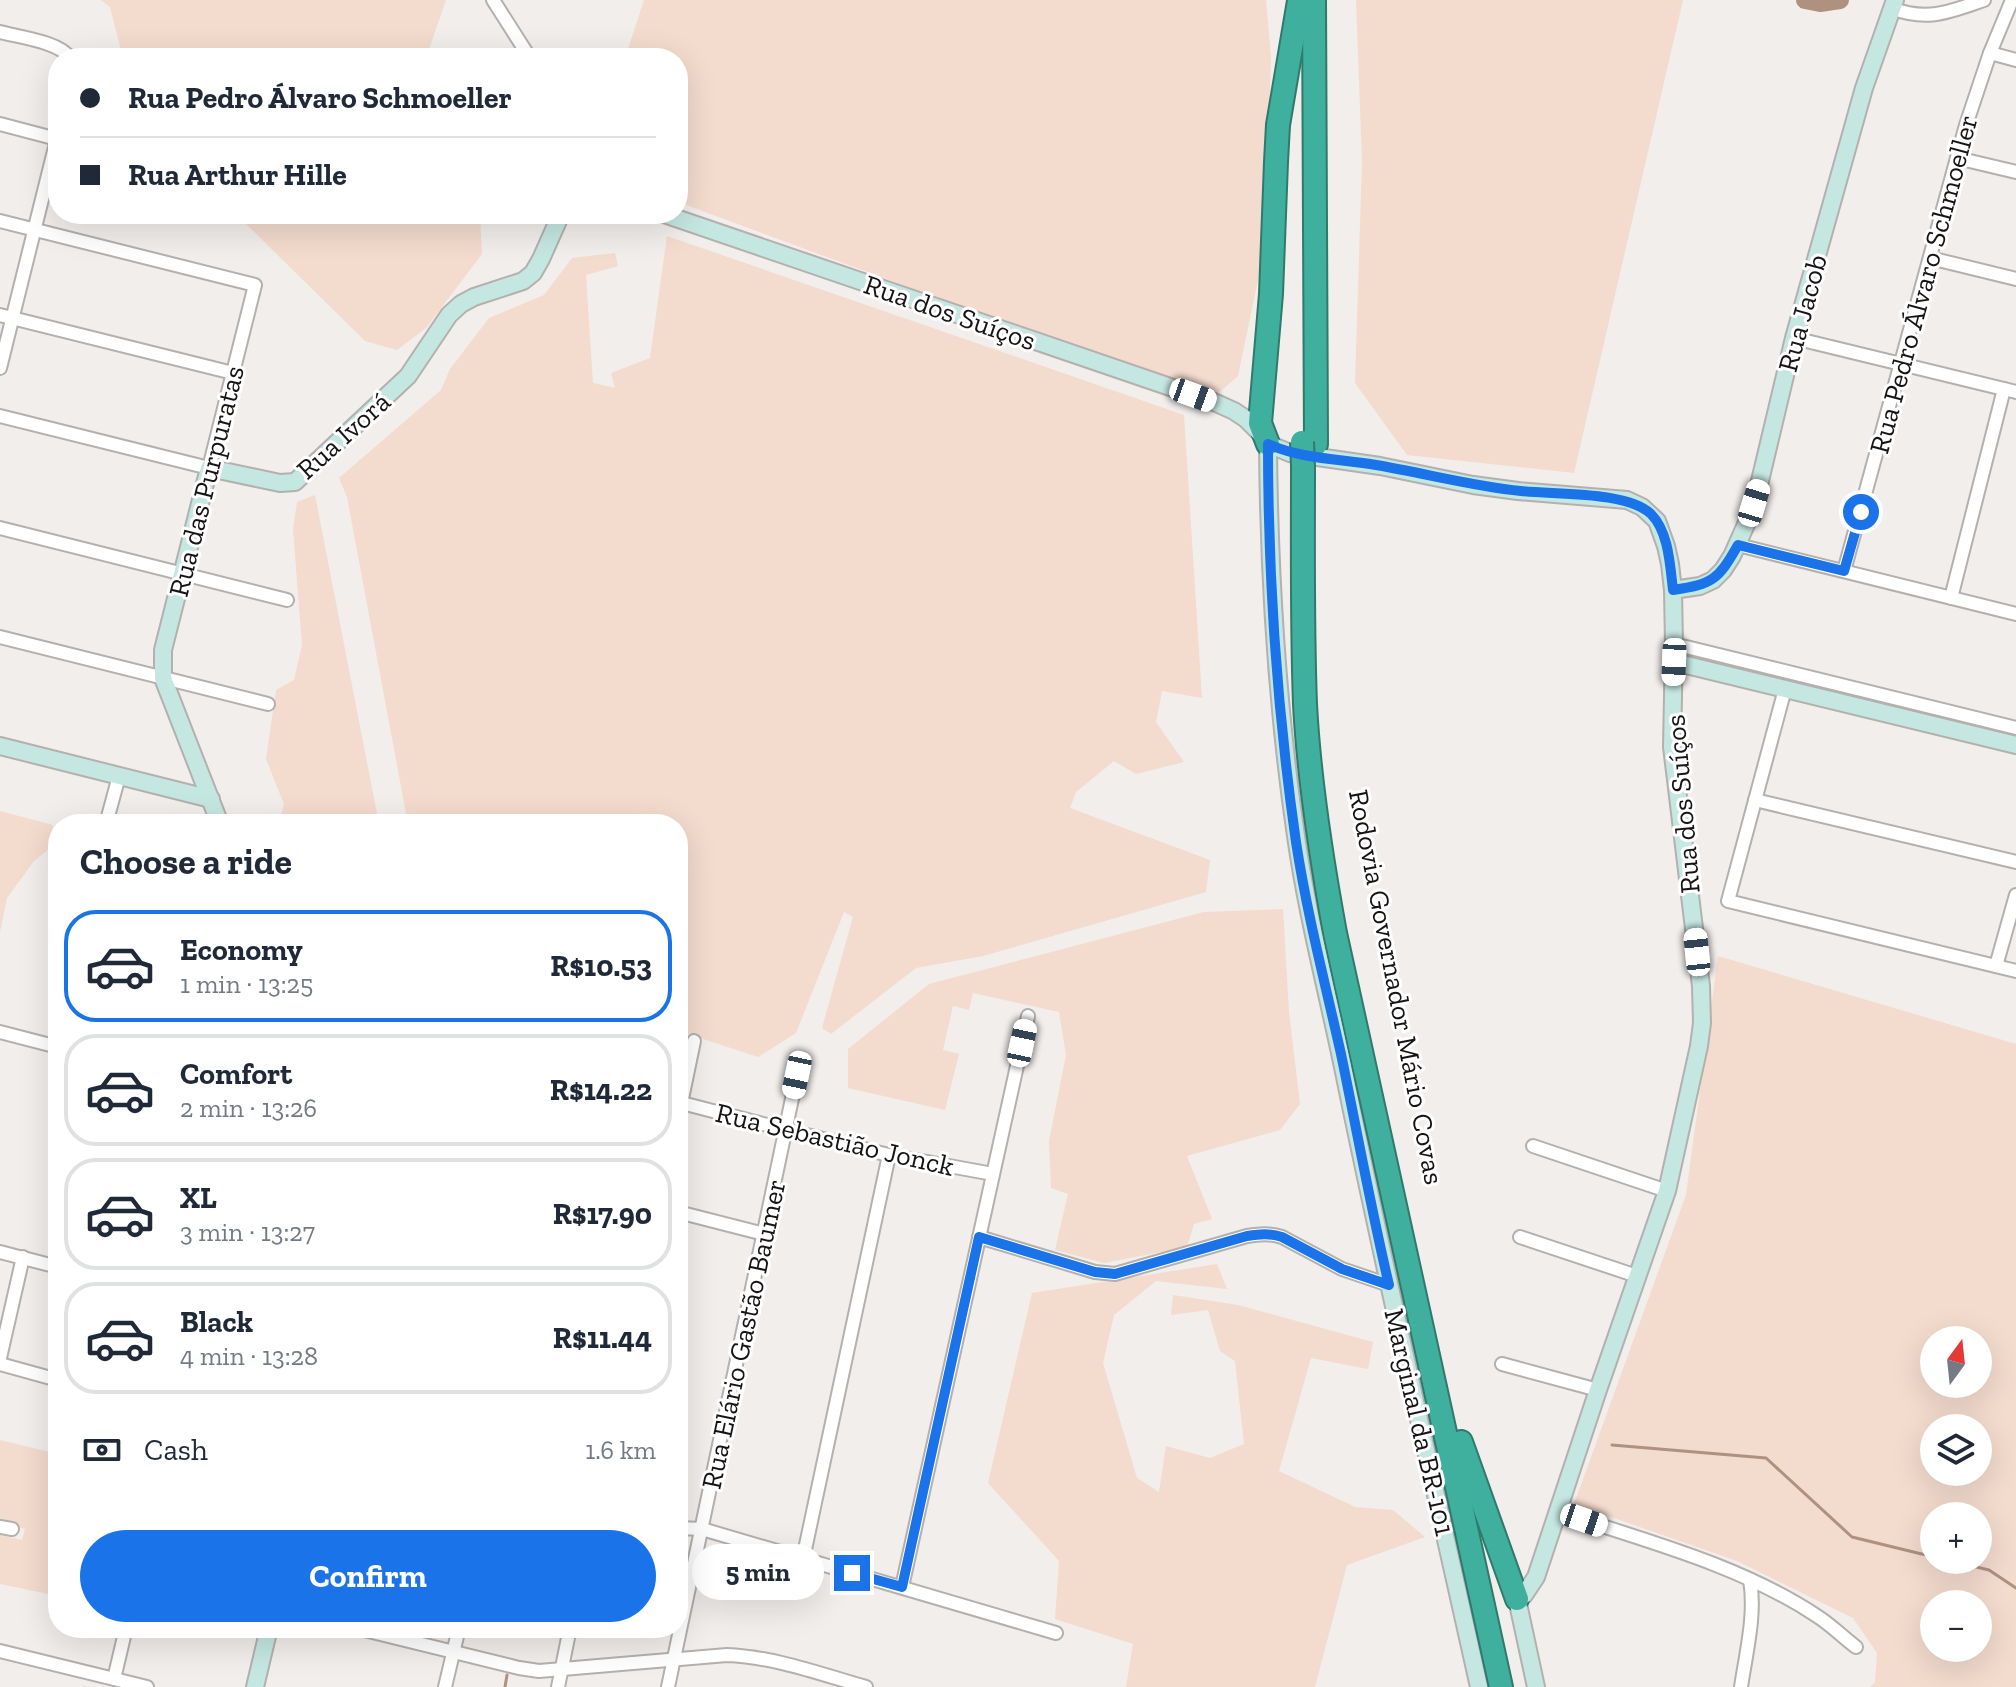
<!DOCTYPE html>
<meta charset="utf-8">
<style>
:root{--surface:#fff;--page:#f6f6f7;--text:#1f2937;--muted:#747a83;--line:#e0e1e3;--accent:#1a73e8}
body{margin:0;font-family:"Zilla Slab",serif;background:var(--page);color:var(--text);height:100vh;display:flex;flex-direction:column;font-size:30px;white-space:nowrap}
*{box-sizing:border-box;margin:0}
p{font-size:26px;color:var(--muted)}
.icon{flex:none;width:44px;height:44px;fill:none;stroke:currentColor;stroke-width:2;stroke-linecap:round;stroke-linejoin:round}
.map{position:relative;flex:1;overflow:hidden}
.side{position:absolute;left:48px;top:814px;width:640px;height:824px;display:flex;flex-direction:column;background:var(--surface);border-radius:32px;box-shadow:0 8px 32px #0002}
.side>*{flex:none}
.hud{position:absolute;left:48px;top:48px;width:640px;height:176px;border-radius:32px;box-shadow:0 8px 32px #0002;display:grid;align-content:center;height:176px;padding:0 32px;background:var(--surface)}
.needle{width:52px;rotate:15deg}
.controls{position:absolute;left:1920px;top:1326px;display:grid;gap:16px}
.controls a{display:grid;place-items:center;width:72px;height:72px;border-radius:50%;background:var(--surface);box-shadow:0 8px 32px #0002;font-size:40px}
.end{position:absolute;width:36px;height:36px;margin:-18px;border:10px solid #1a73e8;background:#fff;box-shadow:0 0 0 4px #fff}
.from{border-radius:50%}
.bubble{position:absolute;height:56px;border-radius:28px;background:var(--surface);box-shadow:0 8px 32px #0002;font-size:26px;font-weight:800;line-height:56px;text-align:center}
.car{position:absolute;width:24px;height:48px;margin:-24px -12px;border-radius:10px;box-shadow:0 0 6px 2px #0007;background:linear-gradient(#fff 24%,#345 0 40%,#fff 0 76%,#345 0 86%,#fff 0)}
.hud b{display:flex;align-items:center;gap:28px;height:76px;font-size:30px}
.hud b+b{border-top:2px solid var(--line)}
.hud i{width:20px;height:20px;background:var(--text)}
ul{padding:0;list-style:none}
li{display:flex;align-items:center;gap:24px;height:112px;margin:0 16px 12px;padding:0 16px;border:4px solid var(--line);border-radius:32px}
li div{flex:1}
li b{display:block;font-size:30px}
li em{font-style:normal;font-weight:800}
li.current{border-color:var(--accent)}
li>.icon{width:72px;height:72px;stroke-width:1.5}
h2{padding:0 32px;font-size:36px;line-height:96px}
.pay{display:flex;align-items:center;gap:20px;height:88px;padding:0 32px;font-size:30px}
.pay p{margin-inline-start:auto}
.cta{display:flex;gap:16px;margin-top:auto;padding:16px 32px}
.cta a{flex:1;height:92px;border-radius:48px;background:var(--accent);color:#fff;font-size:32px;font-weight:800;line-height:92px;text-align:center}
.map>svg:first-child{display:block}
</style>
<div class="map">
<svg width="2016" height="1687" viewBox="0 0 2016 1687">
<rect width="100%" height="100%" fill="#f2eeec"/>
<g fill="#f3dbcd" fill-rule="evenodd">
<path d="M101,0h345l-20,58h-303l-13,-51z"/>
<path d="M644,0h622l5,58 -7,193 -26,125 -23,20 -269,-95 -268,-99v-144h-53z"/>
<path d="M1356,0h327l-109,473 -167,-18 -52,-72 7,-221z"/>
<path d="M236,214h244l2,40 -56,74 -29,22 -32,-9z"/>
<path d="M667,236l517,179 18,283 -40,-7 -6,31 28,40 -48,12 -22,-13 -38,31 -6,16 140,52 -4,32 -223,64 -67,12 -85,66 -9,-6 31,-111 -9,-5 -48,121 -38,24 -76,-25 -4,-5v-203h-270l-61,-327 -8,-19 102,-88 9,-21 39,-51 55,-23 28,-37 43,-5 3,13 -32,9 7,108 22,5 -4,-15 39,-15z"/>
<path d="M315,495l64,329h-100l5,-20 -18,-45 10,-69 18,-10 8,-35 -9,-116 4,-27z"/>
<path d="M0,811l53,14 -4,24 -15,12 -27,37 -7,34z"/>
<path d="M1283,909l6,103 11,92 -20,26 -93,26 25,63 -18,5 -7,23 -83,16 -49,-13 13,-56 -17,-6 -2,-47 17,-86 -7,-43 -86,-19 -4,17 -16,-4 -10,44 16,4 -14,56 -97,-22v-39l81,-65 275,-72z"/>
<path d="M1718,956l298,88v643h-146l5,-5 2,-29 -24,-35 -116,-57 -163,-57 112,-309zM1934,1340h44v44h-44zM1934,1428h44v44h-44zM1934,1516h44v44h-44zM1934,1604h44v44h-44z"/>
<path d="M1217,1264l10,25 -71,-8 -42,34 -11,48 34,115 22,14 7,-46 44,12 34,-14 -9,-83 -15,-10 -12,-41 -37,5 2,-20 65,10 135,37 -5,27 -57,-11 -32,113 76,36 38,3 32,27 -78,28 -32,122h-189l7,-43 -78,-25 4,-58 -71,-78 44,-190z"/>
<path d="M0,1440l58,14v142l-58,-12v-49l22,5 3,-11 -25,-7z"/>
</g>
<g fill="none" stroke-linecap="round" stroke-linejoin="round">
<g stroke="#ae917f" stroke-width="3">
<path d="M1612,1445l154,13 86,79 82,20"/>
<path d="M1947,1560l42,10 27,18"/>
<path d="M505,1687l2,-12"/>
</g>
<path stroke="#ae917f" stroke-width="18" d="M1805,0l15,3 20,-3"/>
<g stroke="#b3b0ae" stroke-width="16">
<g id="street">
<path d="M493,0l37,58"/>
<path d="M1891,8c37,14 58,4 93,-8"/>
<path d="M0,32c19,5 60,10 70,26"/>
<path d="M1990,53l26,7"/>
<path d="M0,124l57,15"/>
<path d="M1957,158l59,14"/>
<path d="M0,221l255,64 -46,183 -209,-52"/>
<path d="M1930,258l86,21"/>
<path d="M0,315l233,58"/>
<path d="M1794,338l222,54"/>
<path d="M0,368l58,-233"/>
<path d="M0,528l287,72"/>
<path d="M1738,545l278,69"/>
<path d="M1844,571l122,-446 24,-72 22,-53"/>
<path d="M1951,598l53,-209"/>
<path d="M0,637l268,67"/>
<path d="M1674,644l342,84"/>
<path d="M1785,689l-57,212 288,70"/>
<path d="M1755,800l261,62"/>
<path d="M106,824l13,-48"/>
<path d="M1996,966l20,-71"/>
<path d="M0,1032l58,15"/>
<path d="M678,1102l108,28 103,25 104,19"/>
<path d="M678,1118l16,-77"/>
<path d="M1533,1146l134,45"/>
<path d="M678,1212l86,22"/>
<path d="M979,1237l116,35 20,2 132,-38c13,-2 22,-3 35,1l60,32 47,16"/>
<path d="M1520,1237l117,39"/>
<path d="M0,1252l58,15"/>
<path d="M0,1358l23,-101"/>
<path d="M0,1364l58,16"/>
<path d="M1502,1364l96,26"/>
<path d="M1559,1512c87,29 181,53 258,104 14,9 26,21 39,31"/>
<path d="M0,1527l12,2"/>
<path d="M678,1528l24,1 354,104"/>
<path d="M803,1559l86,-404"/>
<path d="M902,1587l126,-571"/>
<path d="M356,1628l163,40 20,3 188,-16c48,2 93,19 139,32"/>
<path d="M0,1651l147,36"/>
<path d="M114,1679l12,-51"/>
<path d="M445,1687l14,-59"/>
<path d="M558,1687l12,-59"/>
<path d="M668,1687l129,-612"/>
<path d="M1741,1687c5,-34 15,-73 9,-107"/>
</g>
</g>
<g stroke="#b3b0ae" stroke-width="20">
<g id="secondary">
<path d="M664,214l550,188 20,9 12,8 14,14 8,11 22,9 90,13 93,19 45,6 109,9 15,7 15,14 9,25 4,18 3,26 1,54 -2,103 29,239 1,37 -3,23 -32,145 -69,199 -62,187 -12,18 -7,4 19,88"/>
<path d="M1268,444c1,131 9,262 28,392 11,78 31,154 47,231 42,207 90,413 136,620"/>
<path d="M1673,590l27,-4 13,-6 10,-10 9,-14 16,-36 11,-35 35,-147 70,-250 31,-88"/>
<path d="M1674,662l342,83"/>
<path d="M0,746l211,53"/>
<path d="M220,824l-57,-146v-28l46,-182 71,15 15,-1 113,-106 41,-61 12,-11 13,-7 49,-16 10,-8 8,-14 20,-45"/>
<path d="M255,1687l14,-59"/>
</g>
</g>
<g stroke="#30796d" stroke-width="26">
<g id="highway">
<path d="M1314,0l2,444"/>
<path d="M1268,444l-8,-21 11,-129 5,-132 2,-37 21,-124"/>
<path d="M1303,466c0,79 -1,159 2,238 4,77 16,153 30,229l166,754"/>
<path d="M1461,1442l56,157"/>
</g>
</g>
<use href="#street" stroke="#fff" stroke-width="12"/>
<use href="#secondary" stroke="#c5e7e2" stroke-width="16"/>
<use href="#highway" stroke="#3eb09d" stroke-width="22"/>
<g stroke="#30796d" stroke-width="26" stroke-linecap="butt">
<path id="highway-bridge" d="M1302,442l1,24"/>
</g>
<use href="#highway-bridge" stroke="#3eb09d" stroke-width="22"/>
</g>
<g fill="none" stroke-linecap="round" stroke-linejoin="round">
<path stroke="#1a73e8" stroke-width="10" d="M852,1573l50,14 77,-350 116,35 20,2 132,-38c13,-2 22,-3 35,1l60,32 47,16c-18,-76 -32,-154 -48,-231 -16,-71 -34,-140 -45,-212 -19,-132 -28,-265 -28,-398 33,15 72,15 108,21 48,8 96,21 145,26 34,4 106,0 130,23 18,18 19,52 22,76 40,-6 45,-10 65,-45l106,26 17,-59"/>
</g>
<g text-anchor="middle" stroke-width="6" stroke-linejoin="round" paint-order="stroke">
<g font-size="28" fill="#151313" stroke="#fff">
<text transform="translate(1923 284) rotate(-75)" y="10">Rua Pedro Álvaro Schmoeller</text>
<text transform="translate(950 312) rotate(19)" y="10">Rua dos Suíços</text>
<text transform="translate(1802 313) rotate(-75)" y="10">Rua Jacob</text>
<text transform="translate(343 435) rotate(-42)" y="10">Rua Ivorá</text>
<text transform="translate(206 481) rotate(-76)" y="10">Rua das Purpuratas</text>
<text transform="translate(1682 804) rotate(-95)" y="10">Rua dos Suíços</text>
<text transform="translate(1397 987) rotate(79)" y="10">Rodovia Governador Mário Covas</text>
<text transform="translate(835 1139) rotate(13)" y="10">Rua Sebastião Jonck</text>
<text transform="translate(743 1334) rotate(-78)" y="10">Rua Elário Gastão Baumer</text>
<text transform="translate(1420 1422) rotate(77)" y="10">Marginal da BR-101</text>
</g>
</g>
</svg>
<div class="controls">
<a><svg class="needle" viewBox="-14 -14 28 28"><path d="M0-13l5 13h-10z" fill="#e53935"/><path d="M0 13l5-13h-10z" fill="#747a83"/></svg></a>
<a><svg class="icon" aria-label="layers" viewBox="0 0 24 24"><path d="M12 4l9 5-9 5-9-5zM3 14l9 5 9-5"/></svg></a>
<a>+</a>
<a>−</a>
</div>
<i class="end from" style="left:1861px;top:512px"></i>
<i class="end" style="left:852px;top:1573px"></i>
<div class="bubble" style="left:692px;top:1544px;width:132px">5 min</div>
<i class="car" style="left:1193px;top:395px;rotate:110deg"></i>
<i class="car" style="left:1754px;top:503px;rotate:17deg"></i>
<i class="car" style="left:1674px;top:662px;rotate:182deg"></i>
<i class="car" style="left:1697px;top:952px;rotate:354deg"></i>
<i class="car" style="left:1022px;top:1043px;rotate:12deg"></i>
<i class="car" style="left:797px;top:1075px;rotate:192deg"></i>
<i class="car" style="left:1584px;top:1520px;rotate:109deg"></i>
<div class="hud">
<b><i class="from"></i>Rua Pedro Álvaro Schmoeller</b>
<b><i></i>Rua Arthur Hille</b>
</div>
<section class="side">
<h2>Choose a ride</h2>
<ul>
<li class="current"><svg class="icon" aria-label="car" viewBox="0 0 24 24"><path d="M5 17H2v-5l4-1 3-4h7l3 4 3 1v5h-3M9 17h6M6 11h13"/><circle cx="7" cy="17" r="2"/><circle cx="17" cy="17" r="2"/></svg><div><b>Economy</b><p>1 min · 13:25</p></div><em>R$10.53</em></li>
<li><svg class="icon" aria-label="car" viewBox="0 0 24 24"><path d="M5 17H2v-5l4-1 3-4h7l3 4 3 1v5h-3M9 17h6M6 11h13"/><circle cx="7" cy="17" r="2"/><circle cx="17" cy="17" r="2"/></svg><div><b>Comfort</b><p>2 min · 13:26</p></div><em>R$14.22</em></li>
<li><svg class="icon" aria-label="car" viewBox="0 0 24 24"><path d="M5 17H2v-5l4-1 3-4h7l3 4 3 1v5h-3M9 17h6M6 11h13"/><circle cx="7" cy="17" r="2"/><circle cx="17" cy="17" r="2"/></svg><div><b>XL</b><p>3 min · 13:27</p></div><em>R$17.90</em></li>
<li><svg class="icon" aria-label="car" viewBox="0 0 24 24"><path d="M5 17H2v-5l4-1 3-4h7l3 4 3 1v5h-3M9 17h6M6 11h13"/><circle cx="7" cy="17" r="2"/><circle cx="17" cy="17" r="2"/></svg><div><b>Black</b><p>4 min · 13:28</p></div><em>R$11.44</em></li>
</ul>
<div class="pay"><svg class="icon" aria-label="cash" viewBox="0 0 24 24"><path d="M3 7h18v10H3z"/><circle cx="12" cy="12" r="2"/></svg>Cash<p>1.6 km</p></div>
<div class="cta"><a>Confirm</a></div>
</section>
</div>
